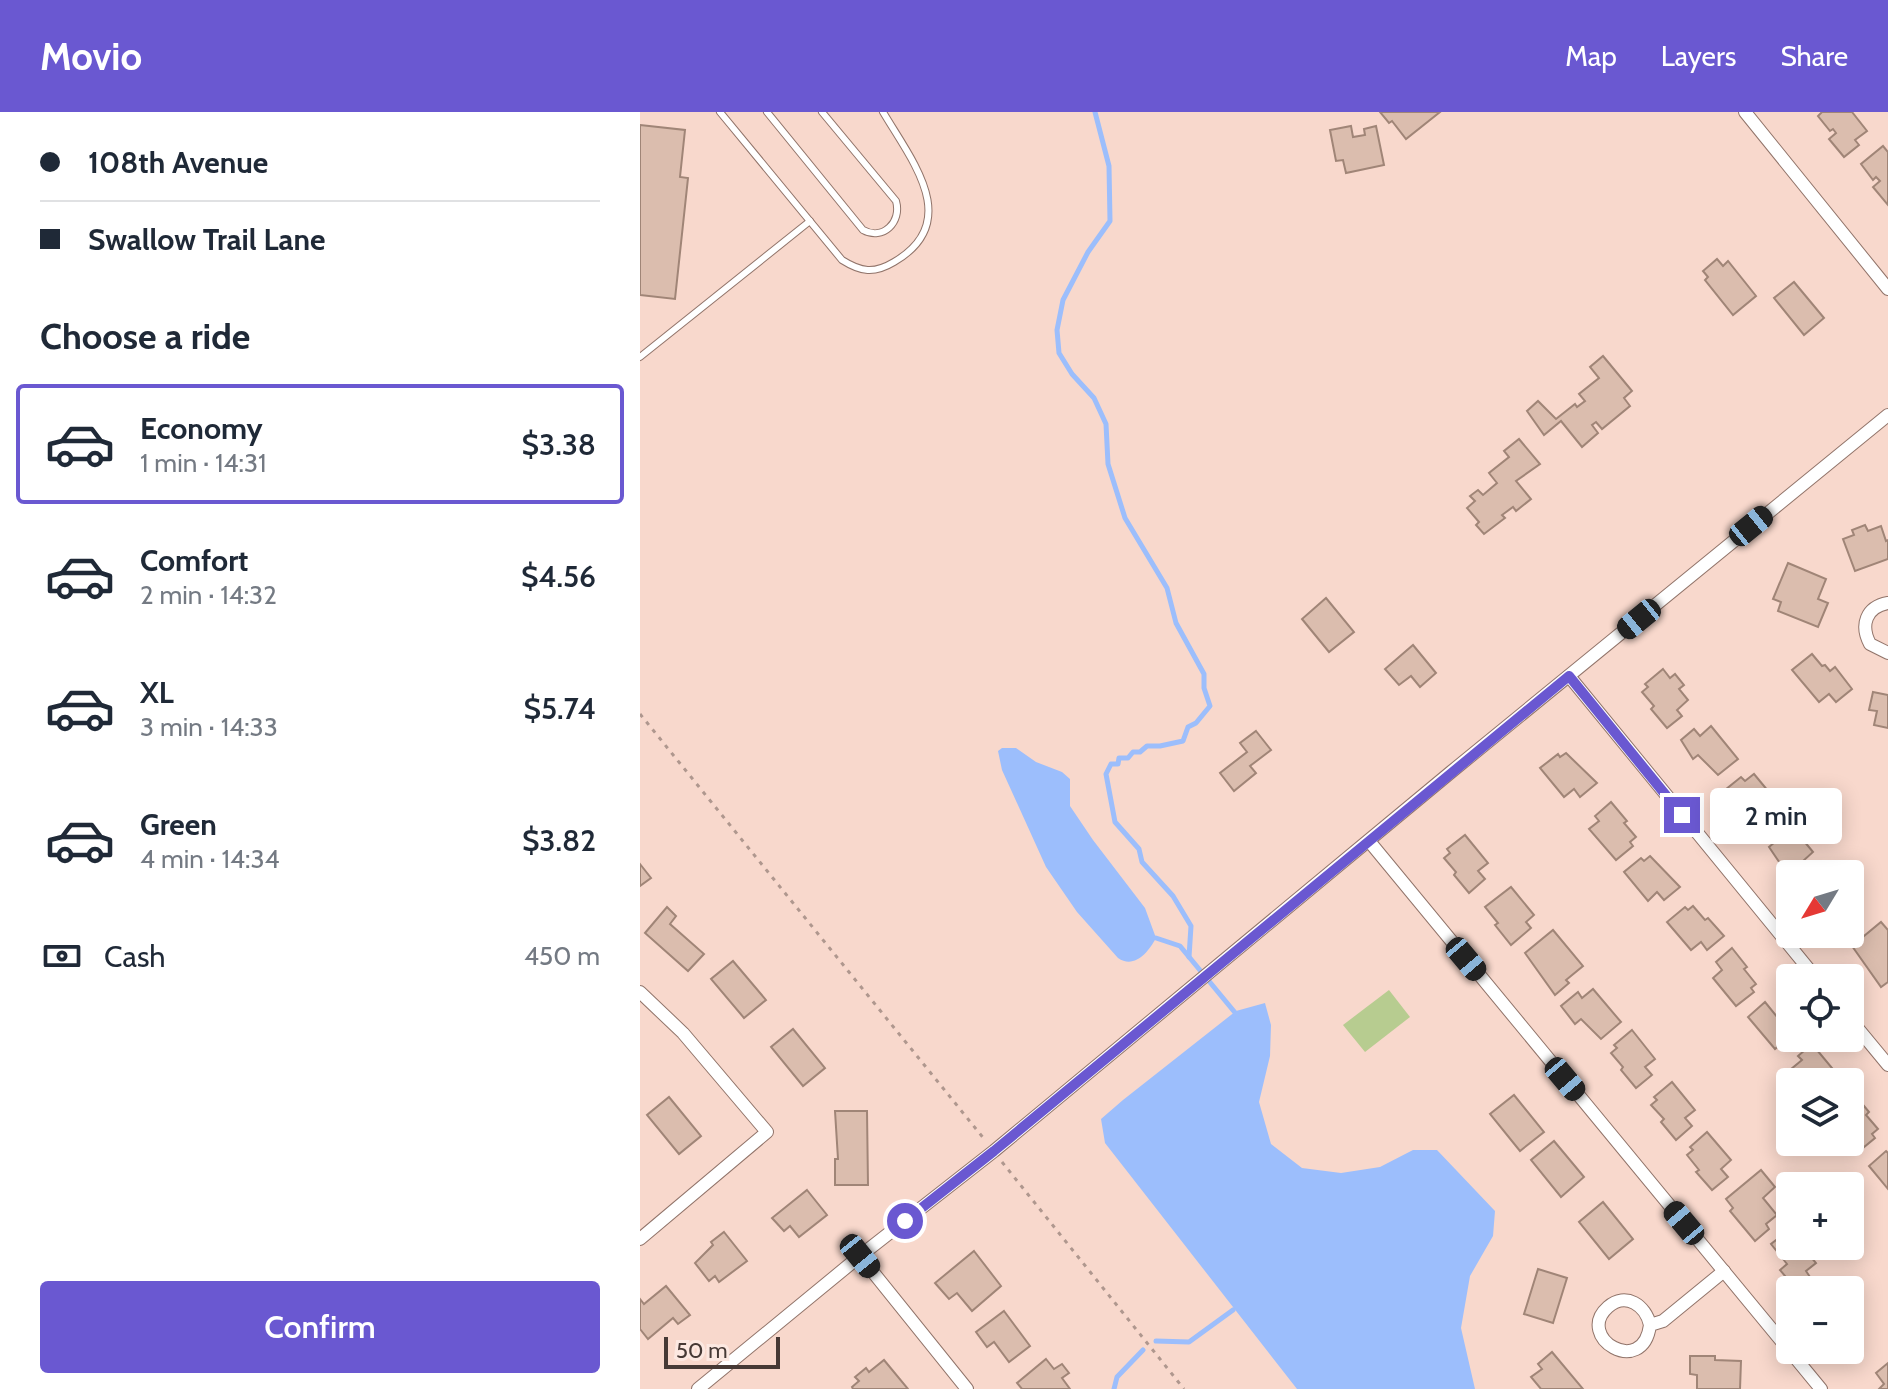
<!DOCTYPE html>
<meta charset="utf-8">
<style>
:root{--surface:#fff;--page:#f6f6f7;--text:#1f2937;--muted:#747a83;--line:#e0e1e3;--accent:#6a58d1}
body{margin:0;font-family:Cabin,sans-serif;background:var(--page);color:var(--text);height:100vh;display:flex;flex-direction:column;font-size:30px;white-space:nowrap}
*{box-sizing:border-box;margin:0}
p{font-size:26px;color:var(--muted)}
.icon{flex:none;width:44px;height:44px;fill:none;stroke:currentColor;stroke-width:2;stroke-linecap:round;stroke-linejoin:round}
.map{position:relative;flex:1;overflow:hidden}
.panel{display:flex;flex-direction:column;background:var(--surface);width:640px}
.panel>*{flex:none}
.banner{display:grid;align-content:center;height:176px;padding:0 40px;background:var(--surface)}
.needle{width:52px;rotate:232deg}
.fabs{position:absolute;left:1136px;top:748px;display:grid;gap:16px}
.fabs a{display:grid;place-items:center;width:88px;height:88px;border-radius:8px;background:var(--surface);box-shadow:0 4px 20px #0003;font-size:40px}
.scale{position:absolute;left:24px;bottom:20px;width:116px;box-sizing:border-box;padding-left:8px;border:4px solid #463935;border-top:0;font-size:22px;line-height:28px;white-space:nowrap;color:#463935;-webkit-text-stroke:6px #fce8e1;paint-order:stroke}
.end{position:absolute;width:36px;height:36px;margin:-18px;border:10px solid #6a58d1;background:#fff;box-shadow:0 0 0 4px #fff}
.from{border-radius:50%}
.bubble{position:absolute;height:56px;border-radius:8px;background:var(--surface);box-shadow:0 4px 20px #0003;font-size:26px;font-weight:600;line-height:56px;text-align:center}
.car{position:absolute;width:24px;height:48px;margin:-24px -12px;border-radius:10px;box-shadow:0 0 6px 2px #0007;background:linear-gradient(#222 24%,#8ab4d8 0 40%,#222 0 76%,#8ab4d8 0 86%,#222 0)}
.banner b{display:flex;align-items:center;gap:28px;height:76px;font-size:30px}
.banner b+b{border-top:2px solid var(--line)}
.banner i{width:20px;height:20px;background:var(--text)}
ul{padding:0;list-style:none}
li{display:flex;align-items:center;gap:24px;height:120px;margin:0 16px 12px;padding:0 24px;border:4px solid transparent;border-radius:8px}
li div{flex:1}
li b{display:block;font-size:30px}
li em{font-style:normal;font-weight:600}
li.current{border-color:var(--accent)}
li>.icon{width:72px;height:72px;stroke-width:1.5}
h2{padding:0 40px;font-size:36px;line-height:96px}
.pay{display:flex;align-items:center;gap:20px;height:88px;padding:0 40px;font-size:30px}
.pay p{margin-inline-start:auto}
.button{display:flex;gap:16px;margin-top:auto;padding:16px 40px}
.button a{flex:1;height:92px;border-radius:8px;background:var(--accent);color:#fff;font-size:32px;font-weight:600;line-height:92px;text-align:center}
header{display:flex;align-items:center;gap:48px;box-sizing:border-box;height:112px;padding:0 40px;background:var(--accent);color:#fff}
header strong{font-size:38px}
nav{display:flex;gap:44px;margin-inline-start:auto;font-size:28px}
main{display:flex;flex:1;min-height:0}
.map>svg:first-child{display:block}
</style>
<header>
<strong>Movio</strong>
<nav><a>Map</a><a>Layers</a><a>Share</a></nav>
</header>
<main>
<section class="panel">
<div class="banner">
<b><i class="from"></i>108th Avenue</b>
<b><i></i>Swallow Trail Lane</b>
</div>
<h2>Choose a ride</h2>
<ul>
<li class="current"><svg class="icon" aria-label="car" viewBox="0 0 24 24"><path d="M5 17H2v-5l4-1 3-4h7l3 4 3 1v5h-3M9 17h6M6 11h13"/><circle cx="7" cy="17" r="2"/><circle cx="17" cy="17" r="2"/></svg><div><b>Economy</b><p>1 min · 14:31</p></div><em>$3.38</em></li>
<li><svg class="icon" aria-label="car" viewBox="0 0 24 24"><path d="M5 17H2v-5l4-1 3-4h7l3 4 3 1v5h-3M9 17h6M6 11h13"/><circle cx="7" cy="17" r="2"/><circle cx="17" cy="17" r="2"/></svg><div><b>Comfort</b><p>2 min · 14:32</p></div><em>$4.56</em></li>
<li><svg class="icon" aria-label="car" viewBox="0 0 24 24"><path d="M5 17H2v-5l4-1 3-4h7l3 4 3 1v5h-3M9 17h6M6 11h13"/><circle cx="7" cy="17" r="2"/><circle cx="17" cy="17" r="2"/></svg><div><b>XL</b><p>3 min · 14:33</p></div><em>$5.74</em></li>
<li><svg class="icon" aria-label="car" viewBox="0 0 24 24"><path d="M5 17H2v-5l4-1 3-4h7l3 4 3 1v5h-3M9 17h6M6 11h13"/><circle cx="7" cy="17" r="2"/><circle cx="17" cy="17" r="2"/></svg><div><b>Green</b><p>4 min · 14:34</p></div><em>$3.82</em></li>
</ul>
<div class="pay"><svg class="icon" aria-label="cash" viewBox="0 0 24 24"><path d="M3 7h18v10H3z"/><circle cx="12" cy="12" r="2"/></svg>Cash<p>450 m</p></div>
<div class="button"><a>Confirm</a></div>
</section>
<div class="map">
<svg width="1248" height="1277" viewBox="0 0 1248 1277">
<rect width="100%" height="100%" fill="#f8d8cc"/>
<path fill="#b7cc90" d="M749,878l21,27 -45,35 -22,-27z"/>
<g fill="#9cbefc">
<path d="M362,636h14l20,14 26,10 8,7v27l23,34 52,68 11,30c-8,15 -22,31 -38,20l-41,-46 -31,-45 -44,-97 -4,-19z"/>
<path d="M625,891l6,22 -1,31 -11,46 12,42 31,24 39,5 39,-6 33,-17h24l58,61 -2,25 -23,40 -9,52 14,61h-178l-192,-246 -4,-24 22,-19 113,-89z"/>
</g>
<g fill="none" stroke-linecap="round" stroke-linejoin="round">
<g stroke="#9cbefc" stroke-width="5">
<path d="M455,0l14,54 1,55 -22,31 -25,48 -6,30 2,23 13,21 22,24 12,26 2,40 17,54 42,70 9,35 28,51v14l6,18 -14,17 -8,4 -5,14 -23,5h-13l-7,6h-7l-5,6h-9l-1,6h-7l-5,10 9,48 24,27 3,13 31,34 18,30 -2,31"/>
<path d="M516,826l24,8 57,69"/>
<path d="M516,1229l33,1 44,-32"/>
<path d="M474,1277l3,-12 26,-27"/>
</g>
</g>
<g fill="#dbbdae" stroke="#a08577" stroke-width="2">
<path d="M740,0h60l-34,27 -14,-18 -3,2z"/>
<path d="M1182,0h30l15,19 -12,9 4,5 -15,12 -15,-18 7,-6 -3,-4 -3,2 -12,-15z"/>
<path d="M0,13l45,5 -5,47 8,1 -13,121 -35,-4z"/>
<path d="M711,14l2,11 12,-2 -1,-6 12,-3 8,39 -38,8 -3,-13 -7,1 -6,-31z"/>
<path d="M1243,34l5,6v53l-15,-18 7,-6 -4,-4 -3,3 -12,-16z"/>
<path d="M1077,147l6,7 5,-5 28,35 -23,19 -28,-35 3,-3 -5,-6z"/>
<path d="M1154,170l30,36 -20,17 -30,-37z"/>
<path d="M963,244l29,35 -8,7 6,8 -28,23 -6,-7 -4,3 6,8 -16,14 -21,-26 -17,14 -17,-24 11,-10 18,18 19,-15 2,3 8,-6 -6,-7 20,-16 -9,-11z"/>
<path d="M879,327l21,25 -24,17 15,18 -15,12 -3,-4 -11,8 3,3 -21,16 -8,-9 3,-3 -12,-14 8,-7 -5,-5 8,-6 5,5 14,-12 -8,-10 20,-16 -5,-6z"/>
<path d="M1225,413l3,6 13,-5 5,15 2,-1v19l-33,12 -12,-32 11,-4 -2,-5z"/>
<path d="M1148,451l38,16 -8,20 10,4 -10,24 -40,-16 3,-9 -8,-3z"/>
<path d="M686,486l28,34 -25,20 -27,-33z"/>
<path d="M773,533l23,28 -16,14 -9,-11 -12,9 -14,-16z"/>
<path d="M1172,542l10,12 3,-1 5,6 5,-4 17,22 -16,13 -7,-8 -10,8 -27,-32z"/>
<path d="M1023,557l7,9 5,-4 9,11 -5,4 9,11 -11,10 5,6 -15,12 -16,-19 3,-3 -12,-14 6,-5 -3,-3z"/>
<path d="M1233,580l15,3v33l-14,-3 3,-14 -8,-1z"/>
<path d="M1071,614l27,33 -20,16 -20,-20 -5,4 -12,-19 13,-11 6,7z"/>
<path d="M616,619l15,19 -21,16 6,7 -22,18 -14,-18 27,-21 -7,-9z"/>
<path d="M926,641l31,30 -17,14 -6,-8 -10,8 -24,-29 18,-14 2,3z"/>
<path d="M1114,662l29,35 -29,24 -16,-19 4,-3 -17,-21 16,-13 4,4z"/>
<path d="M971,690l16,19 -3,2 12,14 -6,5 3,4 -17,14 -27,-31 10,-8 -4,-5z"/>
<path d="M1150,712l23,28 -10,9 7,8 -6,5h-14v4l-21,-31 6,-5 -3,-3z"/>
<path d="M825,723l23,28 -10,8 7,8 -16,14 -15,-18 2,-3 -12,-14 6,-5 -3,-4z"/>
<path d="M1010,744l30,31 -16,13 -7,-8 -9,9 -24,-29 17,-14 3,3z"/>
<path d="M0,752l11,14 -11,8z"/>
<path d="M871,775l23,28 -8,7 5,6 -20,17 -16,-20 3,-2 -13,-16z"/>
<path d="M1053,794l12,14 3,-2 16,18 -17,14 -6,-8 -10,8 -24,-28 18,-15 3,3z"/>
<path d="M27,795l9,9 -6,8 34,30 -16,17 -43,-38z"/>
<path d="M1241,810l7,8v52l-7,5 -29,-41z"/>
<path d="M913,818l30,36 -17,14 3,3 -14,12 -30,-42z"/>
<path d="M1092,836l15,19 -3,2 12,15 -5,4 3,4 -18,14 -23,-28 9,-8 -6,-8z"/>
<path d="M93,849l33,39 -22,18 -33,-39z"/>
<path d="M953,877l28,33 -20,17 -20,-20 -6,5 -14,-18 17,-14 4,6z"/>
<path d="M1125,890l17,21 8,-6v21h11l-12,10 -5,-7 -9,8 -27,-32z"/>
<path d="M153,917l32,39 -22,18 -32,-39z"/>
<path d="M992,918l23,29 -10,8 7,8 -16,13 -15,-18 2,-3 -12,-14 6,-5 -3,-3z"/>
<path d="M1172,932l25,30 -3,2 5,6h-39l-10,-12 12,-10 -4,-4z"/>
<path d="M1032,970l23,28 -10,8 7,8 -16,14 -15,-18 3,-3 -13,-14 6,-5 -3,-3z"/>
<path d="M1214,982l15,18 -3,3 12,14 -6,5 3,4 -17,14 -9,-10 1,-45z"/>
<path d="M874,983l30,37 -24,19 -30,-37z"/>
<path d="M29,985l32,39 -22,18 -32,-39z"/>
<path d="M195,999h32l1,74h-33v-26h3z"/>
<path d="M1067,1020l24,28 -10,9 7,8 -16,13 -16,-18 3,-2 -12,-15 6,-5 -3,-3z"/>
<path d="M914,1029l30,36 -23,20 -30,-37z"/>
<path d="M1246,1039l2,2v36l-19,-23z"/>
<path d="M1121,1058l14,17 -12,11 14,17 -11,9 3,5 -14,12 -25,-30 3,-3 -7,-9z"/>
<path d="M167,1078l20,25 -28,22 -9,-11 -6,5 -12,-13z"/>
<path d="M963,1090l30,37 -24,20 -30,-37z"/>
<path d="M1149,1118l1,16h12l14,17 -10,8 4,6 -14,12 -16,-19 7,-6 -16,-20z"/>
<path d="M84,1120l23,29 -28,21 -4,-6 -6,5 -14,-18 18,-18 -2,-3z"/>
<path d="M334,1139l27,35 -29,25 -15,-18 -8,6 -14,-16z"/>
<path d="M898,1157l29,9 -14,45 -29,-9z"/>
<path d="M26,1174l24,29 -12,9 -5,-6 -25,21 -8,-10v-30l4,5z"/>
<path d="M1210,1187l11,14 -11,9z"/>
<path d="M364,1199l26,35 -21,16 -15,-20 -7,5 -11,-15z"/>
<path d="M912,1240l31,37h-42l-10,-12 11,-8 -4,-5z"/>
<path d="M1050,1244h25v4l26,1 -1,28h-43v-14l-7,-1z"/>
<path d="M406,1247l8,10 8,-5 7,9 -7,5 8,11h-48l-5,-6z"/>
<path d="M244,1248l24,29h-55l-1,-2 7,-6 -4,-4 11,-9 3,4z"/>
<path d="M1248,1251v26h-9l5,-5 -8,-11z"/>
</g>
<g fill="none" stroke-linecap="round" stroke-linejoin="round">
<g stroke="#91746a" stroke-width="8">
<g id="service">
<path d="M80,0l122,148c19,12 32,14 52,2 69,-40 18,-101 -11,-150"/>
<path d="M127,0l96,118c20,11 39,-8 33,-29l-74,-89"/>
<path d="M0,245l170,-136"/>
</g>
</g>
<g stroke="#91746a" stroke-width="14">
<g id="minor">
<path d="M1105,0l143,177"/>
<path d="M1248,491c-22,4 -28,22 -18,41l18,9"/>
<path d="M929,564l247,302"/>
<path d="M729,729l452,548"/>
<path d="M0,880l43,41 84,99 -127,107"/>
<path d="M1210,907l38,46"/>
<path d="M220,1144l107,133"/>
<path d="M1010,1213c-4,-19 -24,-34 -42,-18 -34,30 35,72 42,18l13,-4 61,-50"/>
<path d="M58,1277l162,-133 134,-105 457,-379 437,-357"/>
</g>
</g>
<g stroke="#af978e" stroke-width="3" stroke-dasharray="4 6" stroke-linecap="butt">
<path d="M0,602l345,426"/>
<path d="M362,1050l182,227"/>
</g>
<use href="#service" stroke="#fff" stroke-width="6"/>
<use href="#minor" stroke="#fff" stroke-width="12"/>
</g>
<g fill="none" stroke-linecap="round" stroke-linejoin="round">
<path stroke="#6a58d1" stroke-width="10" d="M265,1109l89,-70 575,-475 113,139"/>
</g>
</svg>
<div class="fabs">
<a><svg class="needle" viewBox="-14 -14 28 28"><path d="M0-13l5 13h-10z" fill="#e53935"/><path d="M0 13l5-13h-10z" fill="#747a83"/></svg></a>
<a><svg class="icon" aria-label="locate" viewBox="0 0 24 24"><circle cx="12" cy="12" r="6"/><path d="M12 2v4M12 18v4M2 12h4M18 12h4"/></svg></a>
<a><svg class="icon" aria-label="layers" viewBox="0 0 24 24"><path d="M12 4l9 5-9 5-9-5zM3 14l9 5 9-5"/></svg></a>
<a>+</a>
<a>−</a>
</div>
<div class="scale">50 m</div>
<i class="end from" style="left:265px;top:1109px"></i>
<i class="end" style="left:1042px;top:703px"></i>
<div class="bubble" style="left:1070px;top:676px;width:132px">2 min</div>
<i class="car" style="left:1111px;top:414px;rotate:51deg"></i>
<i class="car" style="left:999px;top:507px;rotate:231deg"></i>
<i class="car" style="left:826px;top:847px;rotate:140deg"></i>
<i class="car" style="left:925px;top:967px;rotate:140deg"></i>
<i class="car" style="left:1044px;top:1111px;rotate:320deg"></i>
<i class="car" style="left:220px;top:1144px;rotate:141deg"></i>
</div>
</main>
